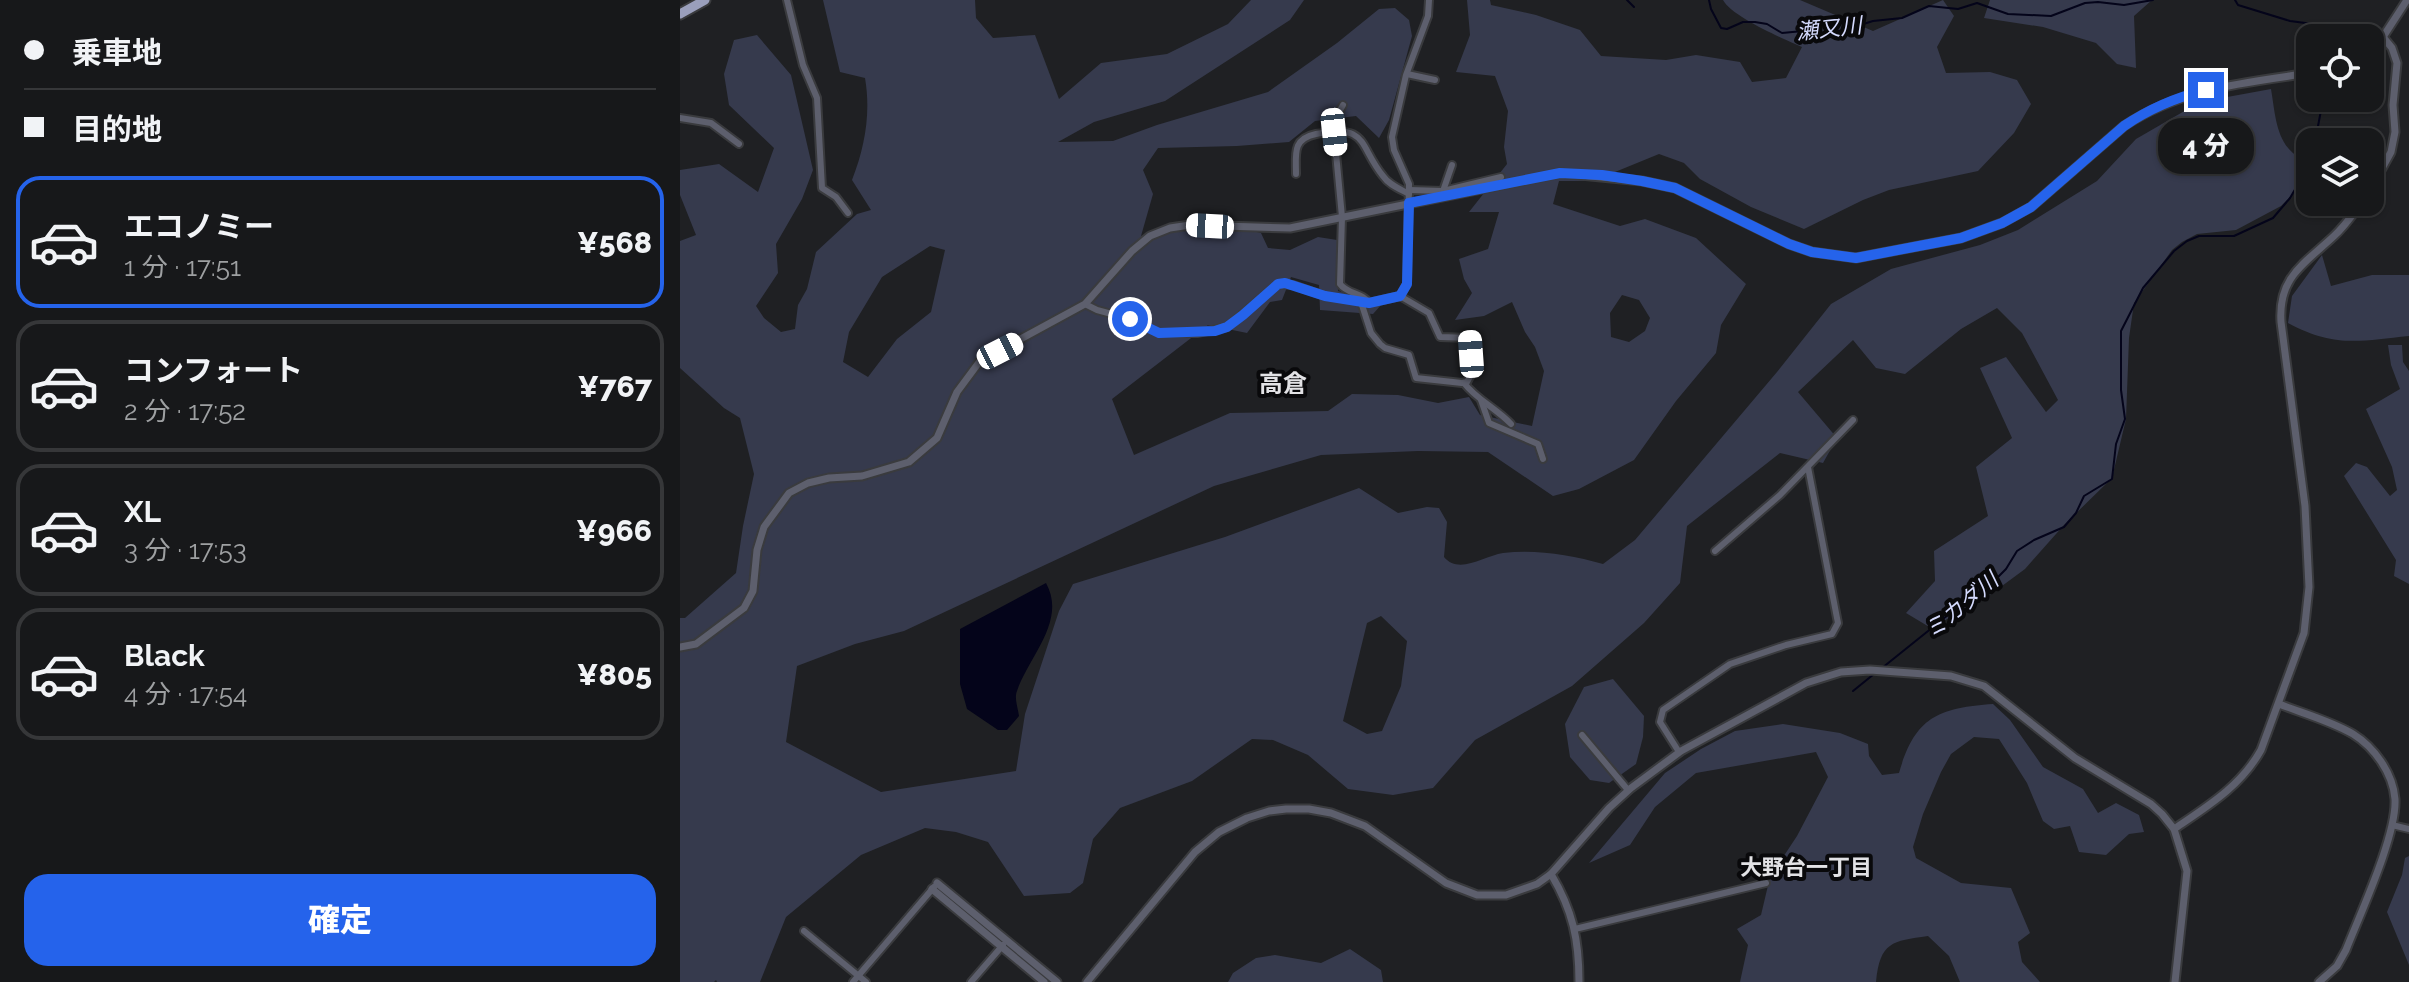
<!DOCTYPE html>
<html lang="ja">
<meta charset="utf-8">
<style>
:root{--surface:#17181a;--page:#242527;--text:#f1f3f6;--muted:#9ea0a2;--line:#363739;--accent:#2563eb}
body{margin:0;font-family:Raleway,"Noto Sans JP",sans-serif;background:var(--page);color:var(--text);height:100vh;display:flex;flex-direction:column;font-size:30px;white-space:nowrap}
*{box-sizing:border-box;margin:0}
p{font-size:26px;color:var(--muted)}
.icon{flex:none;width:44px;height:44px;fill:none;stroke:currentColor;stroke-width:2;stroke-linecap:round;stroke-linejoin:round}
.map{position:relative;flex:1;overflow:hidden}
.sheet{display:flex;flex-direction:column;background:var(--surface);width:680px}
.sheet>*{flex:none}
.banner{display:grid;align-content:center;height:176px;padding:0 24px;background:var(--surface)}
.buttons{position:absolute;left:1616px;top:24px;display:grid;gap:16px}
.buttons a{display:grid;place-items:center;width:88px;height:88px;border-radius:16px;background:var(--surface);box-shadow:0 2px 6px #0004,0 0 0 2px var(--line);font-size:40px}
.end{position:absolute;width:36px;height:36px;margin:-18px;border:10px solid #2563eb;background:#fff;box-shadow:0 0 0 4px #fff}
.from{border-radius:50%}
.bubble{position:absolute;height:56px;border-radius:24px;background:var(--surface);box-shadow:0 2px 6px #0004,0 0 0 2px var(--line);font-size:26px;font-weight:800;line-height:56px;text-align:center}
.car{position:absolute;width:24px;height:48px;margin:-24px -12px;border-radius:10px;box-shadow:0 0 6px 2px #0007;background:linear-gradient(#fff 24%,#345 0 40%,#fff 0 76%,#345 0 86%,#fff 0)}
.banner b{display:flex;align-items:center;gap:28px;height:76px;font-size:30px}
.banner b+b{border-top:2px solid var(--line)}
.banner i{width:20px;height:20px;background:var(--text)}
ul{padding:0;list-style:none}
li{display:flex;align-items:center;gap:24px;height:132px;margin:0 16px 12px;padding:0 8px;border:4px solid var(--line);border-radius:24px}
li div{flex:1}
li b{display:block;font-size:30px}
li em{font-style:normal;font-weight:800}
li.current{border-color:var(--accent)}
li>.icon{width:72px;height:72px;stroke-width:1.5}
.cta{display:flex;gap:16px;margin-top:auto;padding:16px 24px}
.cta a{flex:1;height:92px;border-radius:24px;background:var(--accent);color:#fff;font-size:32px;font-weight:800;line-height:92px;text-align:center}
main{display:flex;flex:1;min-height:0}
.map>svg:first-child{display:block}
</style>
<main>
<section class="sheet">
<div class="banner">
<b><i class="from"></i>乗車地</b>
<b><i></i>目的地</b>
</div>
<ul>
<li class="current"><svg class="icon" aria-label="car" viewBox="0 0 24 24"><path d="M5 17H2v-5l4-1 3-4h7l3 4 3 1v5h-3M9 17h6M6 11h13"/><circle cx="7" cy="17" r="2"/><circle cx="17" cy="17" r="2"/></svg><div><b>エコノミー</b><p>1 分 · 17:51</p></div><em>¥568</em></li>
<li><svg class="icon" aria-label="car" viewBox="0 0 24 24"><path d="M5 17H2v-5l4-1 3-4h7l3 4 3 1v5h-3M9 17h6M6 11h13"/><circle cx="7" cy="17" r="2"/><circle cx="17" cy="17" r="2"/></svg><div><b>コンフォート</b><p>2 分 · 17:52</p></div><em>¥767</em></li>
<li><svg class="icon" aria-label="car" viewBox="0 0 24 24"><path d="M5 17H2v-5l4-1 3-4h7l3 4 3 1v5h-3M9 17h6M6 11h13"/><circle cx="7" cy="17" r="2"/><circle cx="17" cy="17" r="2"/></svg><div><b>XL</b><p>3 分 · 17:53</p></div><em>¥966</em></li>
<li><svg class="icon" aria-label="car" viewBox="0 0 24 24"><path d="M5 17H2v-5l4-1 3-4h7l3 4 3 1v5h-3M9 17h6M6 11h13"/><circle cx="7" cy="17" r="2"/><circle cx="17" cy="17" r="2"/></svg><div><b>Black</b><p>4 分 · 17:54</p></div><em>¥805</em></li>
</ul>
<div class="cta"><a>確定</a></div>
</section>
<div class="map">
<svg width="1729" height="982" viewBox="0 0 1729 982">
<rect width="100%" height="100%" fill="#1f2023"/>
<g fill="#363a4d" fill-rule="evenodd">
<path d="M143,0h152l1,18 17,20 42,-3 24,64 42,-36 66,-9 61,-30 23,-24h53l-14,20 -125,81 -71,21 -36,20 55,-1 44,-16 111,-33 69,-49 42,-34 16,-1 14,12 3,16 -23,84 -10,18 -23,-22 -41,5 -26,21 -52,4 -79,2 -15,22 10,24 -12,42 58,-18 62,15 7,15 22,2 28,-13 19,3 1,51 44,13 -9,10 -53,-4 -1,-25 -28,-8 -9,23 -12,2 -23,31 -39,-8 -96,74 22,56 96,-42 98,-2 24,-17 46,1 40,8 31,-6 11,18 52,11 12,-55 -9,-24 -10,-15 -13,-30 -28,14 -29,4 17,-27 -8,-14 -5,-20 29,-10 11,-37h-30l38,-48 -3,-17 4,-36 -13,-35 -39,-4 14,-37 -3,-35h23l1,5 45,10 44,15 21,26 65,4 30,-5 44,7 12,20 34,-4 16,-31c-18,-8 -70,-30 -79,-47h77l73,31 70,-31 11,16 -17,31 9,26 44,-1 27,8 14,24 -17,29 -36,38 -89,19 -26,10 -59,29 -53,-22 -51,-28 -16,-16 -25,-9 -66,27h-34l-6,23 67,22 25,-7 51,19 50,46 -25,41 -5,28 -40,48 -42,59 -55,29 -26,7 -65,-44 -70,-1 -97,4 -107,31 -310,145 -49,13 -58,22 -11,76 95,50 135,-21 9,-57 34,-103 14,-27 152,-47 134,-49 39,25 29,-6 12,1 8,14 -3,35c15,18 40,-1 59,-4 33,-4 68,2 100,11l32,-24 142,-168 54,-68 60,-35 89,-24 38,-15 79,-49 39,-42 64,-37 71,-13c5,29 5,63 39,73v15l-29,29 -45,24 -39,4 -15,8 -10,8 -38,53 -5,35 -3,81 -14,59 -48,47 -39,44 -38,28 -56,31 -25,-15 29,-32 -1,-30 54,-35 -12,-49 36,-29 -32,-70 26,-11 40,55 12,-12 -36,-67 -25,-25 -36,21 -56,45 -29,-6 -23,-28 -55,52 39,46 -14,25 -43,-10 -93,73 -7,57 -36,40 -72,63 -97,54 -42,48 -40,7 -45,-6 -40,-34 -35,-15 -21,-1 -60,42 -72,27 -27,31 -10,44 -13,10 -46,3 -36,-54 -32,-10 -31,-4 -64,27 -75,62 -26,65h-43l-1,-2 -2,2h-34v-364h5l51,-45 7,-47 11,-52 -14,-56 -16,-10 -44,-40v-127l16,-6 -16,-40v-25l39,-6 39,28 16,-44 -45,-43 -5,-31 10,-34 23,-5 34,40 22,95 -11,29 -26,45 2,29 -22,33 8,12 17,14 14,-3 3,-24 9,-16 9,-37 41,-38 14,-4 -19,-30c13,-33 19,-67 13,-102l-25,-6zM250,246l15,4 -14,62 -34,27 -29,38 -25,-15 6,-30 33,-55zM942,295l17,5 11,18 -5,13 -16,11 -18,-5 -1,-24zM701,616l26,25 -6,45 -19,45 -15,3 -24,-13 24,-98z"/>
<path d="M1310,0h162l-18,16 2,52 -19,-4 -21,-21 -53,-16 -59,-9z"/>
<path d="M1642,255l9,31 41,-11h37v61c-49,5 -75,12 -121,-13l4,-27z"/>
<path d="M1708,345h14l1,17 6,9v213l-15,-8 2,-16 -52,-84 12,-13 11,4 23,29 7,-6 -5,-23 -26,-58 34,-20 -9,-24z"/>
<path d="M933,679l31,37 -1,21 -7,27 -27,19 -19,-3 -20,-23 -5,-33 19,-37z"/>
<path d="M1313,704l17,16 33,47 40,22 15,24 18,-10 23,12 5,17 -15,2 -23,21 -27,-3 -9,-26 -16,3 -11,-8 -16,-38 -28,-44 -25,-2 -23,17 -10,18 -18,42 -10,33 3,11 45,25 50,5 19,45 -12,9 4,20 18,20h-80l-11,-26 -21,-20c-36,5 -48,6 -52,46h-136l8,-37 -11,-16 24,-14 9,-38 27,-41 31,-59 -12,-25 -120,21 -41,34 -25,38 -41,18 76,-90 36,-24 34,-18 48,-7 57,9 28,11 1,12 13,19 17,-2c16,-56 39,-65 94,-69z"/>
<path d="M1729,856v109l-22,-53 15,-37 3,-17z"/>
<path d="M670,949l31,21 2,12h-155l5,-9 23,-15 19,-3 46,8z"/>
</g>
<path fill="#04041a" d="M366,583c21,38 -17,73 -29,108 -3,7 1,17 2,25l-12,14h-9l-31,-21 -7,-25v-55z"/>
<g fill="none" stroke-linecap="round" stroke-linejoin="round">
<g stroke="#04041a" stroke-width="2">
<path d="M947,0l7,7"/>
<path d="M1029,0l2,9 10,19 6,1 16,-7h12l12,2 15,9 21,-2 22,2 19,-3 29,-9 29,-3 27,-12 29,3 19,-6 31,11 43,2 34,-13 13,-1 26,3 29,-5"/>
<path d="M1555,0l3,5 52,16 23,3 6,7 -1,7"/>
<path d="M1635,142l7,-37 -1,-7"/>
<path d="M1202,668l66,-53 43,-31 15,-15 11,-18 17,-11 30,-13 12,-14 8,-17 28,-17 4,-35 9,-25 -4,-29v-59l22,-43 31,-37 13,-10 12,-5h35l39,-18 17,-20 20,-34"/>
<path d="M1173,691l21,-17"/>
</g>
<g stroke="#3a3b3e" stroke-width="10">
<g id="minor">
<path d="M107,0l16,65 14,33 5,90 14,9 12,16"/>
<path d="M727,74l28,6"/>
<path d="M0,118l31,5 28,21"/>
<path d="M654,132l8,85 -2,67c7,10 23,9 29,19"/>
<path d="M658,132l1,-20 4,-7"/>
<path d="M616,174c0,-20 -4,-35 20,-40 53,-10 42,11 67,42 6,9 17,13 26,18"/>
<path d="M729,190l34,1 58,-14"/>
<path d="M763,191l9,-26"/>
<path d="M681,302l10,31 9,11 5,4 24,7 7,23 46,5 5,-1 6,-11 -3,-33 -30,-1 -11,-24 -29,-17"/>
<path d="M405,304l12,6 33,9 29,14h38l30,-6 51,-43 15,1 32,11 44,7 31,-7 7,-12 2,-100 -15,-34 -2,-13 14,-62 22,-59 1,-16"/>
<path d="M784,383c13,17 32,25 47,41"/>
<path d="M801,400l8,23 49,21 5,15"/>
<path d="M1035,551l65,-56 73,-75"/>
<path d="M902,735l46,55"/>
<path d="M999,752l-19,-30 3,-12 67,-46 56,-19 46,-11 6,-11 -1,-5 -29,-151"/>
<path d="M1712,825l17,4"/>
<path d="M895,929l191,-46"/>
<path d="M124,931l62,51"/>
<path d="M173,982l81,-95"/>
<path d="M291,982l32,-37"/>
</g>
</g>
<g stroke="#3a3b3e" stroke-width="11">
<g id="tertiary">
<path d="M1690,50l13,-13 24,-37"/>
<path d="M1690,190l21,-38 4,-20 -2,-27 4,-42 -5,-15 -9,-11"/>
<path d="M0,647l16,-3 48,-36 9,-17 4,-41 7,-23 25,-34 19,-10 21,-5 33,-2 47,-14 28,-24 20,-46 23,-31 105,-57 47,-53 18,-15 20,-8 20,-3 100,3 270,-55 82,8 33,7 114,56 23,8 44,6 105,-20 41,-15 29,-16 93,-81c57,-38 120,-43 186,-53"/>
<path d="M1599,704c23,9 52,17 74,30 21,13 40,39 42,65 2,36 -35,115 -49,151l-9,16 -18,16"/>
<path d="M1494,829c34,-23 67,-43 87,-79l43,-117 5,-46 -4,-81 -24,-184c-3,-45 23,-58 53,-86 11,-10 19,-22 28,-34"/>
<path d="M871,874c22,37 28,66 28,108"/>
<path d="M257,883l120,99"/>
<path d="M252,889l112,93"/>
<path d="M407,982l108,-130 24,-20 28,-14 22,-7 17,-2h23l22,4 34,13 81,57 31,12h29l31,-11 14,-10 58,-66 22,-20 50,-37 125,-68 35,-11 29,-2 81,6 33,10 91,72 76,46 11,10 12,15 13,42 -12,111"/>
</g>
</g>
<g stroke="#3a3b3e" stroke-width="13">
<path id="primary" d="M0,14l25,-14"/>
</g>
<use href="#minor" stroke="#5d5f6d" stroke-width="6"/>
<use href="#tertiary" stroke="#5d5f6d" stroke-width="7"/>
<use href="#primary" stroke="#9a9fbc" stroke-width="9"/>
</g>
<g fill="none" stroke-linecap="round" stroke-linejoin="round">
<path stroke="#2563eb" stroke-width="10" d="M450,319l29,14 56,-2 12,-4 16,-12 35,-31 7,-1 40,13 44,7 31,-7 7,-12 2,-81 151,-30 42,2 40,6 33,7 114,56 23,8 44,6 105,-20 41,-15 29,-16 93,-81c25,-17 53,-29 82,-36"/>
</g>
<g text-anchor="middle" stroke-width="8" stroke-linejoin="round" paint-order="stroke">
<g font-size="22" font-style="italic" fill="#d4dafd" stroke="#09090b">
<text transform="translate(1149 28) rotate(-6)" y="8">瀬又川</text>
<text transform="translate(1281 605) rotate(-40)" y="8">ミカダ川</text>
</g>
<g font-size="22" font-weight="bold" fill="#e2e2e5" stroke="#09090b">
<text x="1126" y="875">大野台一丁目</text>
</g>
<g font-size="24" font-weight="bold" fill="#e2e2e5" stroke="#09090b">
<text x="603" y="392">高倉</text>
</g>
</g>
</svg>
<div class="buttons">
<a><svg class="icon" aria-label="locate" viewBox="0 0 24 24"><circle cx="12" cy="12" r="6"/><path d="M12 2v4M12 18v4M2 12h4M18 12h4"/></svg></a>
<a><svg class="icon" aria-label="layers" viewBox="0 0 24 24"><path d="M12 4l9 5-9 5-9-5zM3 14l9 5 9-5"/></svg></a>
</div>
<i class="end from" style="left:450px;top:319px"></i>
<i class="end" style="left:1526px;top:90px"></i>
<div class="bubble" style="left:1478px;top:118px;width:96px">4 分</div>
<i class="car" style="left:654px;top:132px;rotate:174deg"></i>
<i class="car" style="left:530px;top:226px;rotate:273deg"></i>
<i class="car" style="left:320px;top:351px;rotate:63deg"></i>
<i class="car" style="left:791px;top:354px;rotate:356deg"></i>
</div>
</main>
